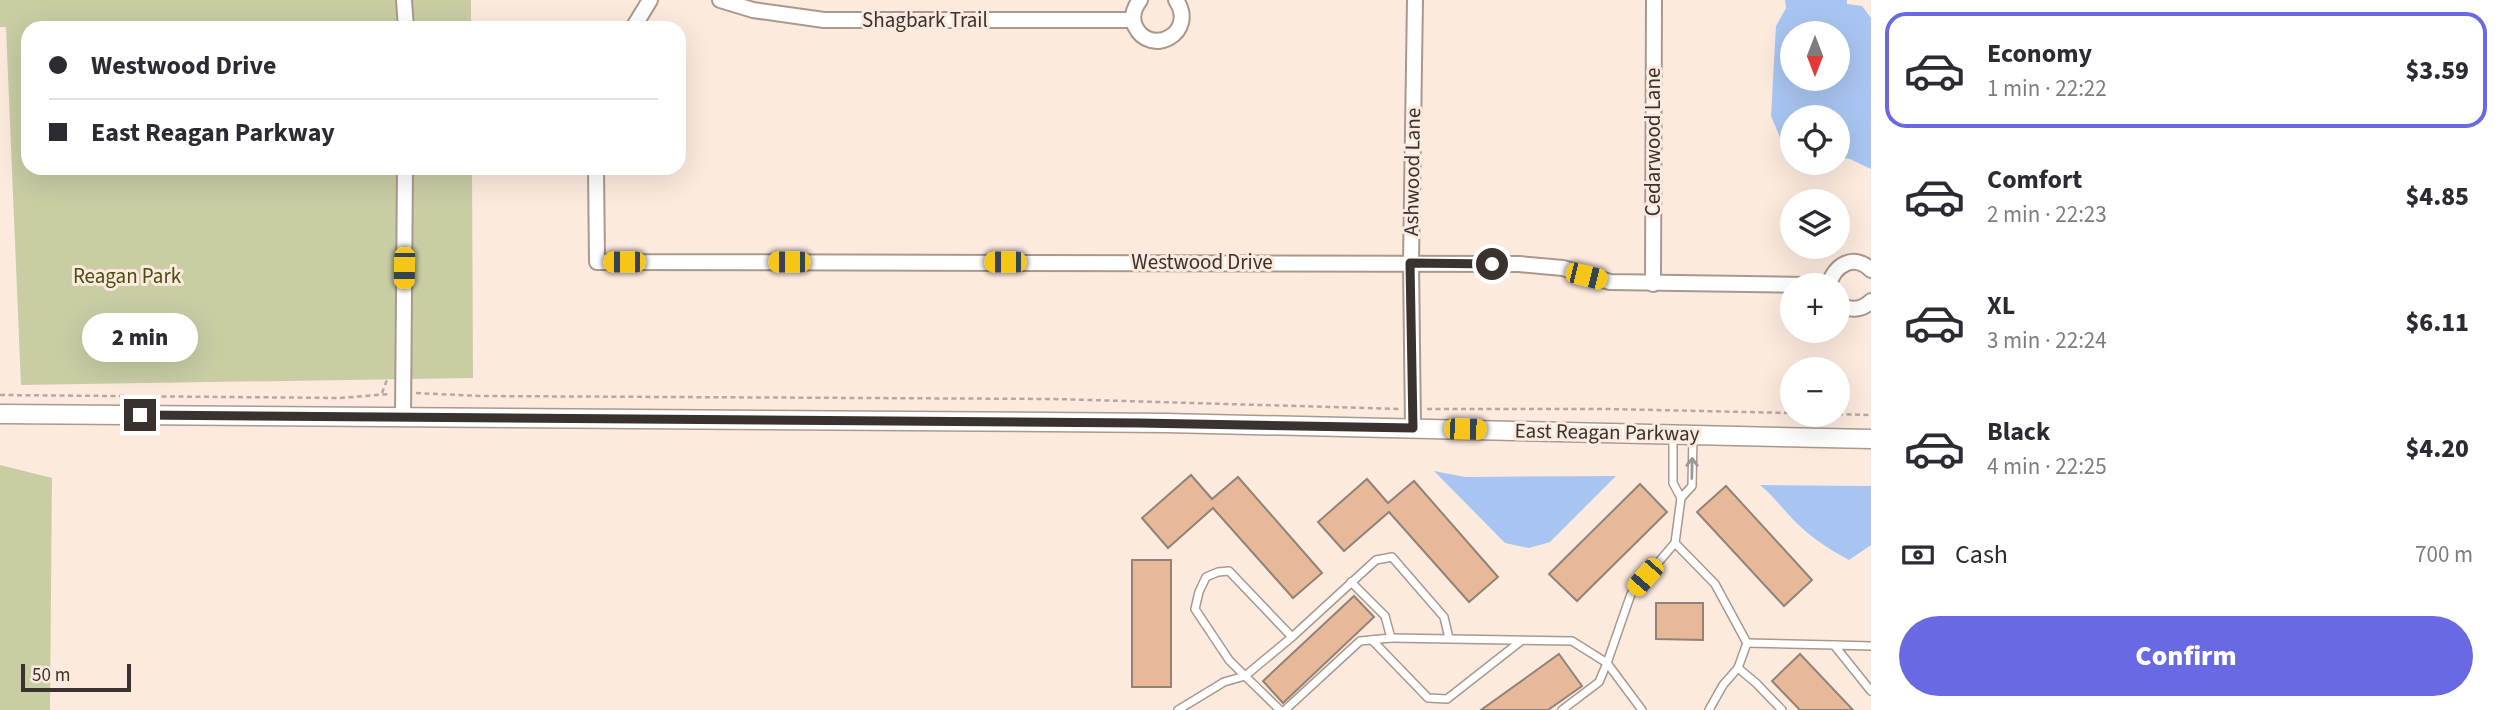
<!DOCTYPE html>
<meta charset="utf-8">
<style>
:root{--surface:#fff;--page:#f2f2f3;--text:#2b2b33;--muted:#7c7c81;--line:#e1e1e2;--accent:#696ae3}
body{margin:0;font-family:"Source Sans 3",sans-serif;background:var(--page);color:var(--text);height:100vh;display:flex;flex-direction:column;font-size:26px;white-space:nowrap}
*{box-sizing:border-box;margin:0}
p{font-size:23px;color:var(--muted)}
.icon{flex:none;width:38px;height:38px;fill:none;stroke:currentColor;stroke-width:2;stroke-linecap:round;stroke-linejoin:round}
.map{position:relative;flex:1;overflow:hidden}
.panel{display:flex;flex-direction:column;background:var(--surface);width:630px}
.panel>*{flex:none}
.banner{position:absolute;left:21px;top:21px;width:665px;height:154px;border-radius:21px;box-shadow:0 7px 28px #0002;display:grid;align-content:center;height:154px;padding:0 28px;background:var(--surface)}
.needle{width:46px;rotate:180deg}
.buttons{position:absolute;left:1780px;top:21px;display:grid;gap:14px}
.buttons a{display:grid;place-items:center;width:70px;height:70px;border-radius:50%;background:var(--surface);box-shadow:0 7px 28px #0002;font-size:35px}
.scale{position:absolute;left:21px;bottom:18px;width:110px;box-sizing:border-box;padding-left:7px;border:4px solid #39322e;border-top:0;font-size:19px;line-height:24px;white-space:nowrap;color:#39322e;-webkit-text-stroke:5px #fceade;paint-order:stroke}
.end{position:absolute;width:32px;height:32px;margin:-16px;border:9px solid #39322e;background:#fff;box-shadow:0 0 0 4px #fff}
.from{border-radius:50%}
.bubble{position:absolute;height:49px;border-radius:24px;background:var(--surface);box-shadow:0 7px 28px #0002;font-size:23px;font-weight:800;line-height:49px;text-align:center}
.car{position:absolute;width:21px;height:42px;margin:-21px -10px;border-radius:9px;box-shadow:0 0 5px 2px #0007;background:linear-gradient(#f5c518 24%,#345 0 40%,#f5c518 0 76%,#345 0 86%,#f5c518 0)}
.banner b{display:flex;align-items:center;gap:24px;height:66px;font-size:26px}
.banner b+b{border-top:2px solid var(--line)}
.banner i{width:18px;height:18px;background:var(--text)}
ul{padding:12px 0 0;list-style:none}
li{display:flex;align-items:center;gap:21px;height:116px;margin:0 14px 10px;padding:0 14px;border:4px solid transparent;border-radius:21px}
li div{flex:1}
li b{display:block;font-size:26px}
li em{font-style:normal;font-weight:800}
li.selected{border-color:var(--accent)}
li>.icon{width:63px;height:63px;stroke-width:1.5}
.pay{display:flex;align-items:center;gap:18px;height:77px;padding:0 28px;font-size:26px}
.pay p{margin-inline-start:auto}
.cta{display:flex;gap:14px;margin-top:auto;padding:14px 28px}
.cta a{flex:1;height:80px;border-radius:42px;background:var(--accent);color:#fff;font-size:28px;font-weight:800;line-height:80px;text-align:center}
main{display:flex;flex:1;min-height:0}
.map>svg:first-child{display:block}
</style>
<main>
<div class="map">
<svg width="1871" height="710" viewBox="0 0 1871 710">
<rect width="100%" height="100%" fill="#fceade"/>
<g fill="#c9cda4">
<path d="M0,0h471v28h-443v140h444l1,210 -452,7 -15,-358h-6z"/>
<path d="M0,465l52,13 -2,232h-50z"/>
</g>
<g fill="#a8c5f1" fill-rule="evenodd">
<path d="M1785,0h62v4l15,2 9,12v151l-21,-10 -12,-2v-40h-46v34l-7,-2 -14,-33 5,-90 10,-18zM1792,33h46v46h-46z"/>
<path d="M1434,471l31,6 151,-1 -66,66 -21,6 -24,-5z"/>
<path d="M1760,485l111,1v59l-22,15c-17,-9 -32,-19 -46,-31 -16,-14 -27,-31 -43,-44z"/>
</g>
<g fill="#e7b998" stroke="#928277" stroke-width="2">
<path d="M1191,475l21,24 26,-22 84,96 -29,25 -80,-90 -45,40 -26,-30z"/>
<path d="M1367,479l21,24 26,-22 84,96 -29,25 -80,-90 -45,39 -26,-29z"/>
<path d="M1640,484l27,28 -90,89 -28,-27z"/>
<path d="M1726,486l86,94 -28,26 -87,-94z"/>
<rect x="1132" y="560" width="39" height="127"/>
<path d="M1354,596l20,21 -91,86 -20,-22z"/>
<path d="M1656,603h47v37l-47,-1z"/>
<path d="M1559,654l23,32 -34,24h-67z"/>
<path d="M1800,654l53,56h-53l-28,-29z"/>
</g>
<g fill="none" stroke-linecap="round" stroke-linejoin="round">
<g stroke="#a9998d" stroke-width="10">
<g id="service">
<path d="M1673,434v49l8,15"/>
<path d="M1675,543l40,41 32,59 -9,25 18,15 26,27"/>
<path d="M1292,637l-47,39 -16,-16 -34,-51 4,-17 7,-15 12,-5 11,-1 63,66 84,-77 16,-3 52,60 5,21"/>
<path d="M1391,638l181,3 35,22 24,-69 44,-51 6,-45 11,-12 1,-51"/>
<path d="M1372,640l56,58 19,1 74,-58"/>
<path d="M1747,643l87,2"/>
<path d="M1871,646l-37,-1 37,46"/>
<path d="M1178,710l46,-28 21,-6 35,34"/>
<path d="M1285,710l75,-69 31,-3 -6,-22 -34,-34"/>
<path d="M1562,710l37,-28 8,-19 35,47"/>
<path d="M1709,710l14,-25 15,-17"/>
</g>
</g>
<g stroke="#a9998d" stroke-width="18">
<g id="minor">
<path d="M404,0l2,28"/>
<path d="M720,0l33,10 71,10h309"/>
<path d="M1140,0c-6,8 -9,17 -5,26 15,32 63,7 41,-26"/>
<path d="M633,28l17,-28"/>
<path d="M596,168l1,94 922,2 44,4 47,14 196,3"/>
<path d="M1653,284l1,-284"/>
<path d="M1829,285c5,-20 25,-32 42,-15"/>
<path d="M1838,303c10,8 23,8 33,-2"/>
<path d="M403,417l2,-249"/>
<path d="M1413,428l-2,-165 4,-263"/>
</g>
</g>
<g stroke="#a9998d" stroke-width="21">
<path id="tertiary" d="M0,414l1166,9 705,16"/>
</g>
<g stroke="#b7a89f" stroke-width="2.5" stroke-dasharray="5 3.5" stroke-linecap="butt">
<path d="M382,393l6,-16"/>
<path d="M416,393l64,3 574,3 346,10"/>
<path d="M0,395l340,3 49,-4"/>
<path d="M1427,409h181l184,4"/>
<path d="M1838,414l33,1"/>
</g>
<use href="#service" stroke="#fff" stroke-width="7"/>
<use href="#minor" stroke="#fff" stroke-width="14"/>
<use href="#tertiary" stroke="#fff" stroke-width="18"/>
</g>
<defs><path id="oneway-shaft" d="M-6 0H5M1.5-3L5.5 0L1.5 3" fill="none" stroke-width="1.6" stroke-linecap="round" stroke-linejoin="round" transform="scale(1.75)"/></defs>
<use stroke="#9c9896" href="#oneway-shaft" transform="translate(1692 468) rotate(-89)"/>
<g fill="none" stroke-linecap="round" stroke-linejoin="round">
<path stroke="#39322e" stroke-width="9" d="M140,415l999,8 274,5 -3,-165 82,1"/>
</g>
<g text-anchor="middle" stroke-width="6" stroke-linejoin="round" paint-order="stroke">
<g font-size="21" fill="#39322e" stroke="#fceade">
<text x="925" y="27">Shagbark Trail</text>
<text transform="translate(1653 142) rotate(-90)" y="7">Cedarwood Lane</text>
<text transform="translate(1412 172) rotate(-89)" y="7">Ashwood Lane</text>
<text x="1202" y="269">Westwood Drive</text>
<text transform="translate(1607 432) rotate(1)" y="7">East Reagan Parkway</text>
</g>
<g font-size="21" fill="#4c4e11" stroke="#fceade">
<text x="127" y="283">Reagan Park</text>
</g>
</g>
</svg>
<div class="buttons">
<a><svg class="needle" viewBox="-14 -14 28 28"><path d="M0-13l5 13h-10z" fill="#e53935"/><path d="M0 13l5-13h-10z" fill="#7c7c81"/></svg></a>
<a><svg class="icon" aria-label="locate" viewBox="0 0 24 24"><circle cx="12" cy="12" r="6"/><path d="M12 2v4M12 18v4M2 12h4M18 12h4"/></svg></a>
<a><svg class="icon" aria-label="layers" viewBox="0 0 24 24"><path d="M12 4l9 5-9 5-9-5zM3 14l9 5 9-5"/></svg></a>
<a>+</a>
<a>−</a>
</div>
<div class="scale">50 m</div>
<i class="end from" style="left:1492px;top:264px"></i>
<i class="end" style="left:140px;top:415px"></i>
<div class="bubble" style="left:82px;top:313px;width:116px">2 min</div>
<i class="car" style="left:624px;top:262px;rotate:270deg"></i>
<i class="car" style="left:789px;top:262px;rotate:270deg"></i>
<i class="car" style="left:1005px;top:262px;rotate:270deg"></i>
<i class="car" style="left:404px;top:268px;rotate:181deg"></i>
<i class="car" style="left:1586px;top:276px;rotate:104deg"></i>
<i class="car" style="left:1465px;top:429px;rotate:91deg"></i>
<i class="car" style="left:1645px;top:577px;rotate:221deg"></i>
<div class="banner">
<b><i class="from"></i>Westwood Drive</b>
<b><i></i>East Reagan Parkway</b>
</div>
</div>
<section class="panel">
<ul>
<li class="selected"><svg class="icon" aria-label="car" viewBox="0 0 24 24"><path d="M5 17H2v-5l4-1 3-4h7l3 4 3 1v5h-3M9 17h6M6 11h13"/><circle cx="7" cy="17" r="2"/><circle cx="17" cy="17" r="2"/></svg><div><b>Economy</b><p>1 min · 22:22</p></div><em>$3.59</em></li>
<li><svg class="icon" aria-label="car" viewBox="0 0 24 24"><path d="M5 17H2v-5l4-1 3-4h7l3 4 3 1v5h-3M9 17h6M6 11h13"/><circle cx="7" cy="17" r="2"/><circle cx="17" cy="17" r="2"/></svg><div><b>Comfort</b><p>2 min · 22:23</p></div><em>$4.85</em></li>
<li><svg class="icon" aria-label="car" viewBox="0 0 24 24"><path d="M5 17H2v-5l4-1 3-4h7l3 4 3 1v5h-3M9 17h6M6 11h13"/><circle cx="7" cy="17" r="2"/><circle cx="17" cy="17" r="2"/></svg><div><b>XL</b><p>3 min · 22:24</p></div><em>$6.11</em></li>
<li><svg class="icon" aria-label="car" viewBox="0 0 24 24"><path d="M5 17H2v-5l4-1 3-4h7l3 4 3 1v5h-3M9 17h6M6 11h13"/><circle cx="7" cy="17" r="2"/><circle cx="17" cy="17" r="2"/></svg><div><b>Black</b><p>4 min · 22:25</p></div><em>$4.20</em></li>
</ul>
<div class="pay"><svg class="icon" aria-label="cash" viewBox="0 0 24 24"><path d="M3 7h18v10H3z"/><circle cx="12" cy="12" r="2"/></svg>Cash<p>700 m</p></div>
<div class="cta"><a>Confirm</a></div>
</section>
</main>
